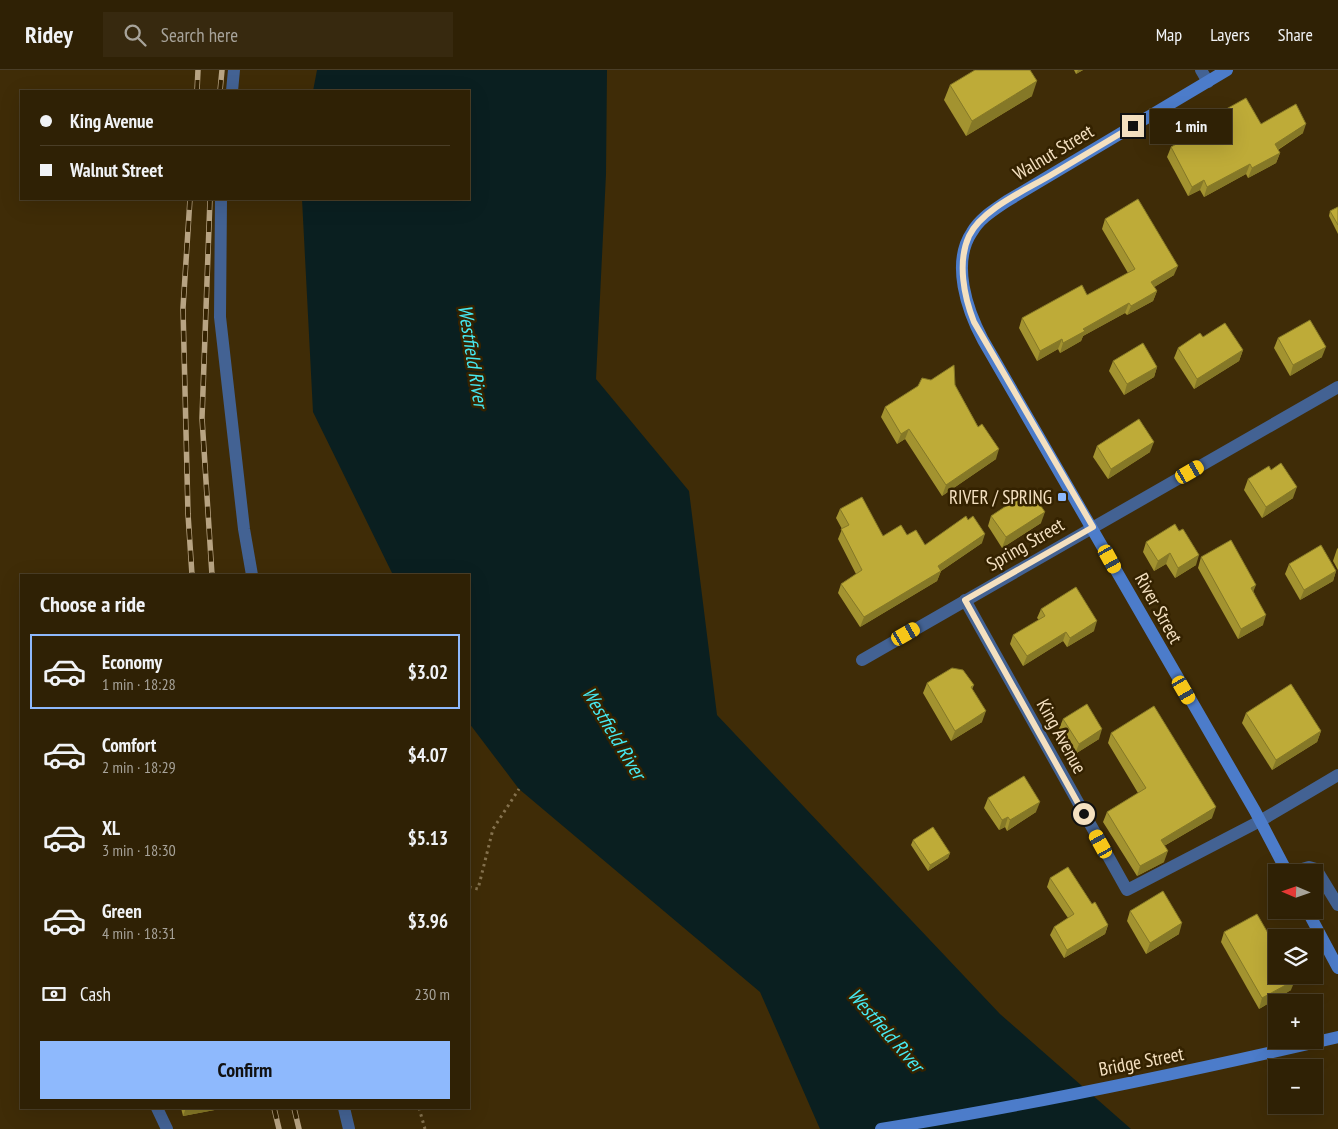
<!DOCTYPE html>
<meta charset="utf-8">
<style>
:root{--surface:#2f2105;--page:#37290f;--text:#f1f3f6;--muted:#a7a39a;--line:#4a3e27;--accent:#8eb9fd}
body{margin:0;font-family:"PT Sans Narrow",sans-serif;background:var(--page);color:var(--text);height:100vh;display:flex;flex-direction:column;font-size:19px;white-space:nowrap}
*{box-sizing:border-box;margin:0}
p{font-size:16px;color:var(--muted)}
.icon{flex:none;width:28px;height:28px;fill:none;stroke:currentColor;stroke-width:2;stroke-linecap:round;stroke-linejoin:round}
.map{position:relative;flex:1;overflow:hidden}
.sheet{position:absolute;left:20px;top:504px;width:450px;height:535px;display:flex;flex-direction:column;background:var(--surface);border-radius:0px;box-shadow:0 5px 20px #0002,0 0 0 1px var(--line)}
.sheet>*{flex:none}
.banner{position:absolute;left:20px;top:20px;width:450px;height:110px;border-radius:0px;box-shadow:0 5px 20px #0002,0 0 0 1px var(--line);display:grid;align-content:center;height:110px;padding:0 20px;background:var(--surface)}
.needle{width:32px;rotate:272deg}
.tools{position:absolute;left:1268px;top:794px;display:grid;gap:10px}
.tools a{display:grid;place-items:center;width:55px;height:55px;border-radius:0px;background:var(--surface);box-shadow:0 5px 20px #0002,0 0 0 1px var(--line);font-size:25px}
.end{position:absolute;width:22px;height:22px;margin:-11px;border:6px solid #f4e0c0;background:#111;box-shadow:0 0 0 2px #111}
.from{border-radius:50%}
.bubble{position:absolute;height:35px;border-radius:0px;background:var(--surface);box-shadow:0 5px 20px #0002,0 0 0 1px var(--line);font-size:16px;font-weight:700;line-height:35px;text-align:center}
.car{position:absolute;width:15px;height:30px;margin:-15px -8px;border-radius:6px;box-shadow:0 0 4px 1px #0007;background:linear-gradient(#f5c518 24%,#345 0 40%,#f5c518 0 76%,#345 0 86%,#f5c518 0)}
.banner b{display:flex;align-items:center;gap:18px;height:48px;font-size:19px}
.banner b+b{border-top:1px solid var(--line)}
.banner i{width:12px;height:12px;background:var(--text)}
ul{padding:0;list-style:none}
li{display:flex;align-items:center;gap:15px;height:75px;margin:0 10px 8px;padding:0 10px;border:2px solid transparent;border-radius:0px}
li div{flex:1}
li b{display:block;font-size:19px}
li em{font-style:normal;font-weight:700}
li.current{border-color:var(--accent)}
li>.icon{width:45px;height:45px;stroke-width:1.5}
h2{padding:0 20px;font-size:22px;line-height:60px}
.pay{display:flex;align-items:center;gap:12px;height:55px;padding:0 20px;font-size:19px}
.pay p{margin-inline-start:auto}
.button{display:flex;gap:10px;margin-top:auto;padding:10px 20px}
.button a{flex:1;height:58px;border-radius:0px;background:var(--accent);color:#111;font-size:20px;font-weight:700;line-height:58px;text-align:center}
header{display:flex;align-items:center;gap:30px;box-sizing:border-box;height:70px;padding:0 25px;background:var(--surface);border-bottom:1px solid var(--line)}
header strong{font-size:24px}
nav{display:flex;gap:28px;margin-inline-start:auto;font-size:18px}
.search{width:350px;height:45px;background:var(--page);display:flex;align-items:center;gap:12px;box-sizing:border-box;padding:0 18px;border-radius:0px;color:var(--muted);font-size:19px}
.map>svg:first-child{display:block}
</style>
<header>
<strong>Ridey</strong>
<div class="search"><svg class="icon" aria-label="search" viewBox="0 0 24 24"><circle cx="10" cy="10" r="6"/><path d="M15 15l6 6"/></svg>Search here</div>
<nav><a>Map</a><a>Layers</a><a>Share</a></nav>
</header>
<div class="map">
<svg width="1338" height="1059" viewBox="0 0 1338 1059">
<rect width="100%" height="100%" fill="#3f2c07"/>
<path fill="#0a1f20" d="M317,0h290l-1,104 -10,205 93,112 28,224 283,299 131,115h-311l-60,-137 -241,-203 -50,-66v-148h-76l-80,-163 -11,-213h167v-108h-156z"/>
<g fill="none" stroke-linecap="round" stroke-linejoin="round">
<g stroke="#85724e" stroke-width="3" stroke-dasharray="2.5 4" stroke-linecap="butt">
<path d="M469,817l9,2 15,-60 26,-40"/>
<path d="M419,1038l6,21"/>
</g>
<g stroke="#436293" stroke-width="12">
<path d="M1201,0l7,12"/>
<path d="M232,21l2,-21"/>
<path d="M221,129l-1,118 24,212 8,46"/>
<path d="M1292,802l17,-5 7,2 22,36"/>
<path d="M157,1038l10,21"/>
<path d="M344,1038l5,21"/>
</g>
<g stroke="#436293" stroke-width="12">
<path d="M965,530l162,290 133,-69 78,-46"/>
<path d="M862,590l476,-273"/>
</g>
<g stroke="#4c7cca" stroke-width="12">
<path d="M1227,0l-220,131c-13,9 -27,17 -35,31 -21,31 -5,78 11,108l272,471 32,61"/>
<path d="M1307,840l31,58"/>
<path d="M881,1059c154,-25 306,-57 457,-92"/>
</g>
<g stroke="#b8a483" stroke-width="5.5">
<g id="rail">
<path d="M197,21l1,-21"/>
<path d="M220,21l2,-21"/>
<path d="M190,129l-7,109 5,206 4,61"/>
<path d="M210,129l-8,219 10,157"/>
<path d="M274,1038l5,21"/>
<path d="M294,1038l5,21"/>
</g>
</g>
<use href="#rail" stroke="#342200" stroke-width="4" stroke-dasharray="11" stroke-linecap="butt"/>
</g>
<g fill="#a39330">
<path d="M1074,0h9l-7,4z"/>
<path d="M950,15l82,11 -66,40 -22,-36z"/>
<path d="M1221,42l40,12 42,9 -25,17 2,3 -4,10 -28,15 -2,-4 -42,23 -4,-7 -12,6 -21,-39 4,-10 46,-25z"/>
<path d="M1338,137v27l-9,-18 1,-5z"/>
<path d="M1105,149l69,56 -20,12 3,4 -4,10 -26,14 -2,-2 -42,23 -2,5 -21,12 -2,-4 -21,12 -18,-33 3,-10 65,-23 41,-22 -26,-44z"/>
<path d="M1203,267l40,13 -4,11 -45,28 -20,-31 4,-10z"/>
<path d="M1278,268l44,19 -32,19 -16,-28z"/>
<path d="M1113,291l44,6 -3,10 -30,18 -15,-24z"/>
<path d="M955,315l41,74 -54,37 -37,-57 -8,5 -16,-27 4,-10z"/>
<path d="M1097,376l53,6 -42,27 -15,-22z"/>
<path d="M1248,409l45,19 -31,20 -18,-28z"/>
<path d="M840,439l43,27 24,-1 18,10 57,-2 -41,28 -4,10 -77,46 -22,-34 3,-9 15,-10 -18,-35 4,-10 -6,-11z"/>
<path d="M991,446l50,7 -39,25 -14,-22z"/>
<path d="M1146,472l50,23 -21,13 -9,-14 -12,7 -11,-19z"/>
<path d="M1338,478v22l-5,-9 4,-12z"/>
<path d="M1201,487l53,35 9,33 -25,14 -40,-71z"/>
<path d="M1289,494l47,7 -3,10 -33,19 -15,-26z"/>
<path d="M1041,539l53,22 -27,16 -4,-6 -40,25 -13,-22 3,-9 26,-15 -2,-2z"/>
<path d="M927,613l47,2 -2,4 10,33 -31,19 -28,-48z"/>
<path d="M1246,643l75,18 -4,11 -45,28 -30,-47z"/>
<path d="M1063,649l36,20 -24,15 -16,-25z"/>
<path d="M1111,663l101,85 -48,28v16l-27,14 -34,-54 4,-10 31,-19 -30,-50z"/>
<path d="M988,728l48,14 -29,19 -2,-4 -6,3 -15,-22z"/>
<path d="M913,770l37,13 -2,5 -20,13 -17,-26z"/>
<path d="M1050,808l42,26 16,21 -3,9 -41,24 -14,-23 4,-8 14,-9 -21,-31z"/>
<path d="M1130,841l49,23 -33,20 -19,-33z"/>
<path d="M1224,862l67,58 -32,19 -38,-67z"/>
<path d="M181,1038h44l-42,8z"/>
</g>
<g fill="#857827">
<path d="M1078,0h5l-7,4z"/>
<path d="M1037,11l-5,15 -66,40 6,-15z"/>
<path d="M1306,54l-3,9 -32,21 4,-10z"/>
<path d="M1280,83l-4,10 -28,15 4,-10z"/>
<path d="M1250,94l-4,10 -42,23 3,-10z"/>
<path d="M1204,110l-4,10 -12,6 4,-9z"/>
<path d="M1178,196l-4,9 -26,16 3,-9z"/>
<path d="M1157,221l-4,10 -26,14 4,-9z"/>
<path d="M1129,233l-4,10 -42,23 -2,5 -21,12 3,-10 20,-14z"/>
<path d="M1062,269l-4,10 -21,12 3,-10z"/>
<path d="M1326,277l-4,10 -32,19 3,-11z"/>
<path d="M1243,280l-4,11 -45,28 3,-10z"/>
<path d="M1157,297l-3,10 -30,18 3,-11z"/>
<path d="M909,359l-4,10 -8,5 4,-10z"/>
<path d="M1154,372l-4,10 -42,27 3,-10z"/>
<path d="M999,379l-3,10 -54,37 4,-11z"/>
<path d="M1297,417l-4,11 -31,20 4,-11z"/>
<path d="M1045,442l-4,11 -39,25 4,-11z"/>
<path d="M985,464l-3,9 -47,32 6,-4 -4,10 -77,46 4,-10z"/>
<path d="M1170,483l-4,11 -12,7 4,-10z"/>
<path d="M1199,485l-3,10 -21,13 3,-10z"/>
<path d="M1336,501l-3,10 -33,19 4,-10z"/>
<path d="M1256,515l-4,10 -1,-7z"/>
<path d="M1266,545l-3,10 -25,14 3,-10z"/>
<path d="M1097,551l-3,10 -27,16 3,-9z"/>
<path d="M1066,562l-3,9 -40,25 4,-10z"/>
<path d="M986,641l-4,11 -31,19 4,-10z"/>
<path d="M1102,659l-3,10 -24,15 4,-10z"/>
<path d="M1321,661l-4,11 -45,28 4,-10z"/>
<path d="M1040,732l-4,10 -29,19 3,-11z"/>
<path d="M1216,737l-4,11 -55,32 4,-10z"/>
<path d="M1008,747l-3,10 -6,3 3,-10z"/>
<path d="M1168,781l-4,11 -27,14 3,-10z"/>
<path d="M950,783l-2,5 -20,13 2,-6z"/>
<path d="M1182,853l-3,11 -33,20 4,-11z"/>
<path d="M1108,855l-3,9 -41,24 3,-8z"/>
<path d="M1295,910l-4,10 -32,19 3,-11z"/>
<path d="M186,1038h39l-42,8z"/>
</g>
<g fill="#beab38" stroke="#857827">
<path d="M975,0h55l7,11 -65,40 -22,-36z"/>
<path d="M1246,28l15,26 35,-20 10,20 -31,20 5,9 -28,15 -2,-4 -43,23 -3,-7 -12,7 -21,-40 53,-29 -3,-6z"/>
<path d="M1138,129l40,67 -27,16 6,9 -26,15 -2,-3 -46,26 2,2 -22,12 -1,-4 -22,12 -18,-33 60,-33 5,10 48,-26 -30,-50z"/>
<path d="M1338,137v18l-8,-14z"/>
<path d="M1310,250l16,27 -33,18 -15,-27z"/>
<path d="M1225,253l18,27 -46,29 -19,-31 22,-15 3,4z"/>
<path d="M1143,273l14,24 -30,17 -14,-23z"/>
<path d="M954,295l1,20 23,42 4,-3 17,25 -53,36 -37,-56 -8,5 -16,-27 33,-21 4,-8 9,2z"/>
<path d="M1139,349l15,23 -43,27 -14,-23z"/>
<path d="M1281,393l16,24 -31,20 -18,-28 21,-13 2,4z"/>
<path d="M1030,420l15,22 -39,25 -15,-21z"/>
<path d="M862,427l21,39 18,-11 6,10 9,-5 9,15 41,-29 2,4 5,-4 12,18 -47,32 3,5 -77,46 -23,-33 21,-14 -21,-41 8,-4 -9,-16z"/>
<path d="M1175,454l4,7 4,-2 16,26 -21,13 -8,-15 -12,8 -12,-19z"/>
<path d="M1231,470l25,45 -5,3 15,27 -25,14 -40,-72z"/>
<path d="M1321,475l15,26 -32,19 -15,-26z"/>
<path d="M1076,517l21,34 -27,17 -4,-6 -39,24 -14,-21 32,-19 -4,-7z"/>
<path d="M952,598l11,2 11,15 -3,2 15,24 -31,20 -28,-48z"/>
<path d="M1291,614l30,47 -45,29 -30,-47z"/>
<path d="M1087,634l15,25 -23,15 -16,-25z"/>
<path d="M1154,636l62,101 -55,33 7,11 -28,15 -33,-54 39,-24 -35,-55z"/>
<path d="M1024,706l16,26 -30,18 -2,-3 -6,3 -14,-22z"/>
<path d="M933,757l17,26 -20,12 -17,-25z"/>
<path d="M1068,797l24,37 3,-2 13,23 -41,25 -13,-23 20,-13 -24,-36z"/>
<path d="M1163,821l19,32 -32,20 -20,-32z"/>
<path d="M1257,844l19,33v28h16l3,5 -33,18 -38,-66z"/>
</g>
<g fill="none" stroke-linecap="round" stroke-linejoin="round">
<path stroke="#f4e0c0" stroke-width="6" d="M1084,744l-119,-214 128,-73 -119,-205c-10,-25 -17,-60 -5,-86 13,-27 57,-46 82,-61 27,-16 55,-33 82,-49"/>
</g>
<rect fill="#8eb9fd" stroke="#342200" stroke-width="2" x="1057" y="422" width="10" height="10" rx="2.5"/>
<g text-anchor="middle" stroke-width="5" stroke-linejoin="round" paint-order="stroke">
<g font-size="19" fill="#f4e0c0" stroke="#342200">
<text transform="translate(1053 82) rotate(-31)" y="7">Walnut Street</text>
<text transform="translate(1025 474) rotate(-30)" y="7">Spring Street</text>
<text transform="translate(1159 538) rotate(61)" y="7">River Street</text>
<text transform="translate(1062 666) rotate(61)" y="7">King Avenue</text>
<text transform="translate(1141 991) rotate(-11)" y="7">Bridge Street</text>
</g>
<g font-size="19" fill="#f4e0c0" stroke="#342200" text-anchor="end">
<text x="1052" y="434">RIVER / SPRING</text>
</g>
<g font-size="20" font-style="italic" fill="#46e9f1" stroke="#342200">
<text transform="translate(473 286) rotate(81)" y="7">Westfield River</text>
<text transform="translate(614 663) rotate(59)" y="7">Westfield River</text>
<text transform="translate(886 960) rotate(49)" y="7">Westfield River</text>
</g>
</g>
</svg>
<div class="tools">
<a><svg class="needle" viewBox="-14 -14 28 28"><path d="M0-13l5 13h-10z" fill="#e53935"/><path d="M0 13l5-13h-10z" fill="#a7a39a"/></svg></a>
<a><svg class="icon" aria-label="layers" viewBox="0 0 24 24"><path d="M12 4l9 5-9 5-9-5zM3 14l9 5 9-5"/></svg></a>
<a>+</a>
<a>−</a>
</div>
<i class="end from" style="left:1084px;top:744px"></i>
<i class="end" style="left:1133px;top:56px"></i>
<div class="bubble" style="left:1150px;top:39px;width:82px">1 min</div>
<i class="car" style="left:1190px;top:402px;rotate:60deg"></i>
<i class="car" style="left:1110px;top:489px;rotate:151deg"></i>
<i class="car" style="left:906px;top:564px;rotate:60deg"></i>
<i class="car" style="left:1184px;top:620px;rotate:150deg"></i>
<i class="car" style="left:1101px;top:774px;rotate:331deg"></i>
<div class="banner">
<b><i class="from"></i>King Avenue</b>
<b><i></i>Walnut Street</b>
</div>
<section class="sheet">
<h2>Choose a ride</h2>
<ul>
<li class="current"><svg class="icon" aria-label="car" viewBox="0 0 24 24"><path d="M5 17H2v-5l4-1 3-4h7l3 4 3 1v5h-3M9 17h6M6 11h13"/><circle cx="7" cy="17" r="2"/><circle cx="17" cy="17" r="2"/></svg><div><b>Economy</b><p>1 min · 18:28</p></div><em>$3.02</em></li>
<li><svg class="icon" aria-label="car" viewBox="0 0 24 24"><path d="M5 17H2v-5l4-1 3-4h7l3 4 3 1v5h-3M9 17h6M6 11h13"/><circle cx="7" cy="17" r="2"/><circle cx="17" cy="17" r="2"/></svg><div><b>Comfort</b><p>2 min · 18:29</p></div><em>$4.07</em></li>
<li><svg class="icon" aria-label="car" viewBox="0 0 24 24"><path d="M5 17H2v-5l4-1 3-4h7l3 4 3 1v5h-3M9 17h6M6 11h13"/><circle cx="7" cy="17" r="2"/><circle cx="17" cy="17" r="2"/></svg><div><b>XL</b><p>3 min · 18:30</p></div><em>$5.13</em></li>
<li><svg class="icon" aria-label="car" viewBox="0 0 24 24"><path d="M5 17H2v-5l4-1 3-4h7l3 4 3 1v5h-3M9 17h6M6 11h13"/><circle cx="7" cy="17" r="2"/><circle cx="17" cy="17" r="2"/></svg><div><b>Green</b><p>4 min · 18:31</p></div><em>$3.96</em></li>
</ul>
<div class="pay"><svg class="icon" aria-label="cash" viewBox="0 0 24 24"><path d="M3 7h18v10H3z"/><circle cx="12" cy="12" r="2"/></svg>Cash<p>230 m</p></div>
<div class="button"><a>Confirm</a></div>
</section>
</div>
